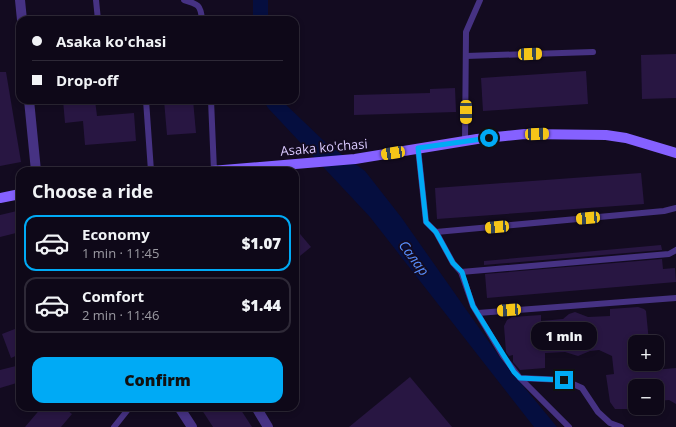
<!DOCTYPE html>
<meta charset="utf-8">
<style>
:root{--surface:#0e0818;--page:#1c1625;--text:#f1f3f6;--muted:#9b9aa2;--line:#2e2937;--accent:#00aaf5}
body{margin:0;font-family:"Open Sans",sans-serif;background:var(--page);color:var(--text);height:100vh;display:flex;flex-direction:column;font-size:15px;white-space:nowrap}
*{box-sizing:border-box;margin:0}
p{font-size:13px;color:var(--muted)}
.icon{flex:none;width:22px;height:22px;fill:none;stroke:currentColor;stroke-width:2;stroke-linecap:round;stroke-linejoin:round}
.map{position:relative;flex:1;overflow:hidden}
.drawer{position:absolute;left:16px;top:167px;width:283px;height:244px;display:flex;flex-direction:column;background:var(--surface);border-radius:12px;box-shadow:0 2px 6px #0003,0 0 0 1px var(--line)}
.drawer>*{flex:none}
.banner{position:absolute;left:16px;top:16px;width:283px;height:88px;border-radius:12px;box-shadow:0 2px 6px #0003,0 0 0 1px var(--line);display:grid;align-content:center;height:88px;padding:0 16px;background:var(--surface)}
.tools{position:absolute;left:628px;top:335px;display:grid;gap:8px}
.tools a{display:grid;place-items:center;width:36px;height:36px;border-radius:8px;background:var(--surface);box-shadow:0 2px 6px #0003,0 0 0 1px var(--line);font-size:20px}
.end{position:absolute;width:18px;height:18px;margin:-9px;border:5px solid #00aaf5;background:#111;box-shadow:0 0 0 2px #111}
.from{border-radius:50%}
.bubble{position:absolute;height:28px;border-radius:12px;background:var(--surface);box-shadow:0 2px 6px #0003,0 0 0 1px var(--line);font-size:13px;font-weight:800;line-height:28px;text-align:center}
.car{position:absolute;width:12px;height:24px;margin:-12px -6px;border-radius:5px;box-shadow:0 0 3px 1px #0007;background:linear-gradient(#f5c518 24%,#345 0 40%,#f5c518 0 76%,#345 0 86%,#f5c518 0)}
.banner b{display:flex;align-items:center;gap:14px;height:38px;font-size:15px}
.banner b+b{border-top:1px solid var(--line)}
.banner i{width:10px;height:10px;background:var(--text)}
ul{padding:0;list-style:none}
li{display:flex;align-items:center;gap:12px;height:56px;margin:0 8px 6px;padding:0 8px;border:2px solid var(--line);border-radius:12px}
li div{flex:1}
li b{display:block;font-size:15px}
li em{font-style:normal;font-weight:800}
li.current{border-color:var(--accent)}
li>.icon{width:36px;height:36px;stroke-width:1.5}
h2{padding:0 16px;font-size:18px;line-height:48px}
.action{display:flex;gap:8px;margin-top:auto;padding:8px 16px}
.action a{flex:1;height:46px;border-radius:12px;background:var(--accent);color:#111;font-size:16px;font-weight:800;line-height:46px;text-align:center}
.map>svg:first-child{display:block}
</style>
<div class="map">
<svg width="676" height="427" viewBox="0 0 676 427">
<rect width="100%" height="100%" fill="#130b20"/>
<g fill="#050e3f">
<rect x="253" y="0" width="15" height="20"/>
<path d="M263,100h18l45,43 39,28 36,46 100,142 56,68h-23l-164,-210 -102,-109z"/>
</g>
<g fill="#281642">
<path d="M676,54v44l-34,1 -1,-44z"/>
<path d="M586,71l2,33 -105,7 -2,-33z"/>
<path d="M0,72h6l15,90 -21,4z"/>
<path d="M455,88l1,24 -102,3v-20l76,-2v-4z"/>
<path d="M63,100h32l2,16 37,-3 2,28 -51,4 -2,-24 -18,2z"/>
<path d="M164,100h29l3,33 -29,2z"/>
<path d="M641,173l3,31 -207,15 -2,-31z"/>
<path d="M17,211l3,11v10l-20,5v-22z"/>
<path d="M295,228l16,19 -16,13z"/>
<path d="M661,245l1,5 -178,15v-4z"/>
<path d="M662,259l1,10 12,-1 1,14 -189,16 -2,-24z"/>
<path d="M638,307l6,2 2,2 3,31h-14v22h9l10,6 22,-2v36l-7,-4 -12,1v-15h-22v23h-20l-5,-7 -4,-27 8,-1 -2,-18 -13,-6 -9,1 -12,5 -13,-4 -20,1v15l-25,2 -7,-8v-7l-4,1 -3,-4 -2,-26 3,-6 5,-3 29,-2v6l22,-2 6,-5 6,-2 13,5 22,-1v-7z"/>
<path d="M20,327v27l-9,4 -9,-24z"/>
<path d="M16,366l4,16 -20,6v-18z"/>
<path d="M410,377l42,50h-103z"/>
<path d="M42,407h21l9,7 -11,13h-36z"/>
<path d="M200,407h39l13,20h-39z"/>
</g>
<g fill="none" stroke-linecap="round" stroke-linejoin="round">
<g stroke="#463283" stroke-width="6">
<path d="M96,0l2,20"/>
<path d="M184,0c14,4 17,5 18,20"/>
<path d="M466,56l127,-4"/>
<path d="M146,100l5,71"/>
<path d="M211,100l3,71"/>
<path d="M465,141l1,-109 14,-32"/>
<path d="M418,148l8,74 10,10 228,-21 12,-3"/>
<path d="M436,232l17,31 8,9 208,-18 7,-4"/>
<path d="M461,272l12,34 30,50 17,22 44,2 18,8 16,24 12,11 11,4"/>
<path d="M478,313l198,-15"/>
<path d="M520,378l49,49"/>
<path d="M114,427l16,-20"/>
</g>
<g stroke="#463283" stroke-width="10">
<path d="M20,0l2,20"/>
<path d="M29,100l7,71"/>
<path d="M179,407l13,20"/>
<path d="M256,407l12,20"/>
</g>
<g stroke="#8561ff" stroke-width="10">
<path d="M211,171l144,-12 122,-20 48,-5 81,1 20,3 50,15"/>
<path d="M0,198l20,-4"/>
</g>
</g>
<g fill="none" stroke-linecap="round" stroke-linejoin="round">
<path stroke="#00aaf5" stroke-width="5" d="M489,138l-71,10 8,74 10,10 17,31 9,9 11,34 41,66 6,6 44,2"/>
</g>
<g text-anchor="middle" stroke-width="3.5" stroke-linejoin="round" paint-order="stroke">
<g font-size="13" fill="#dbcaff" stroke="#130b20">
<text transform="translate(324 147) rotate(-5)" y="5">Asaka ko'chasi</text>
</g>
<g font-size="14" font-style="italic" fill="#588fff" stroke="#130b20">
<text transform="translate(414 258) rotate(53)" y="5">Салар</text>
</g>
</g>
</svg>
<div class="tools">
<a>+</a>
<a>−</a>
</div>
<i class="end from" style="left:489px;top:138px"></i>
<i class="end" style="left:564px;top:380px"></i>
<div class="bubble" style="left:531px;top:322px;width:66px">1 min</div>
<i class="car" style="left:530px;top:54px;rotate:88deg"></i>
<i class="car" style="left:466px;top:112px;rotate:180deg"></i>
<i class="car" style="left:537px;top:134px;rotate:88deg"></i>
<i class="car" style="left:393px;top:153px;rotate:261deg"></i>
<i class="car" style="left:588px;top:218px;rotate:265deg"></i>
<i class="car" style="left:497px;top:227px;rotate:265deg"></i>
<i class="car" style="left:509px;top:310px;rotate:266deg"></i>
<div class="banner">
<b><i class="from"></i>Asaka ko'chasi</b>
<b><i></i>Drop-off</b>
</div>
<section class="drawer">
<h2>Choose a ride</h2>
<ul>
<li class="current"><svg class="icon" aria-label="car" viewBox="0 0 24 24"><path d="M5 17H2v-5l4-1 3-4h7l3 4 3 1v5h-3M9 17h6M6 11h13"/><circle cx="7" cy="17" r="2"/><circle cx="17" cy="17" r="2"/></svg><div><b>Economy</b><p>1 min · 11:45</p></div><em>$1.07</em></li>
<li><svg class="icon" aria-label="car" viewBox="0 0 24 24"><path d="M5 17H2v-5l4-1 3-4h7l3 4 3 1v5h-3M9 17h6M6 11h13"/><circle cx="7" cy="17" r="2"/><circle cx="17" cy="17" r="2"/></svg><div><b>Comfort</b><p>2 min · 11:46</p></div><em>$1.44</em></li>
</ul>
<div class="action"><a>Confirm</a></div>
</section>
</div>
